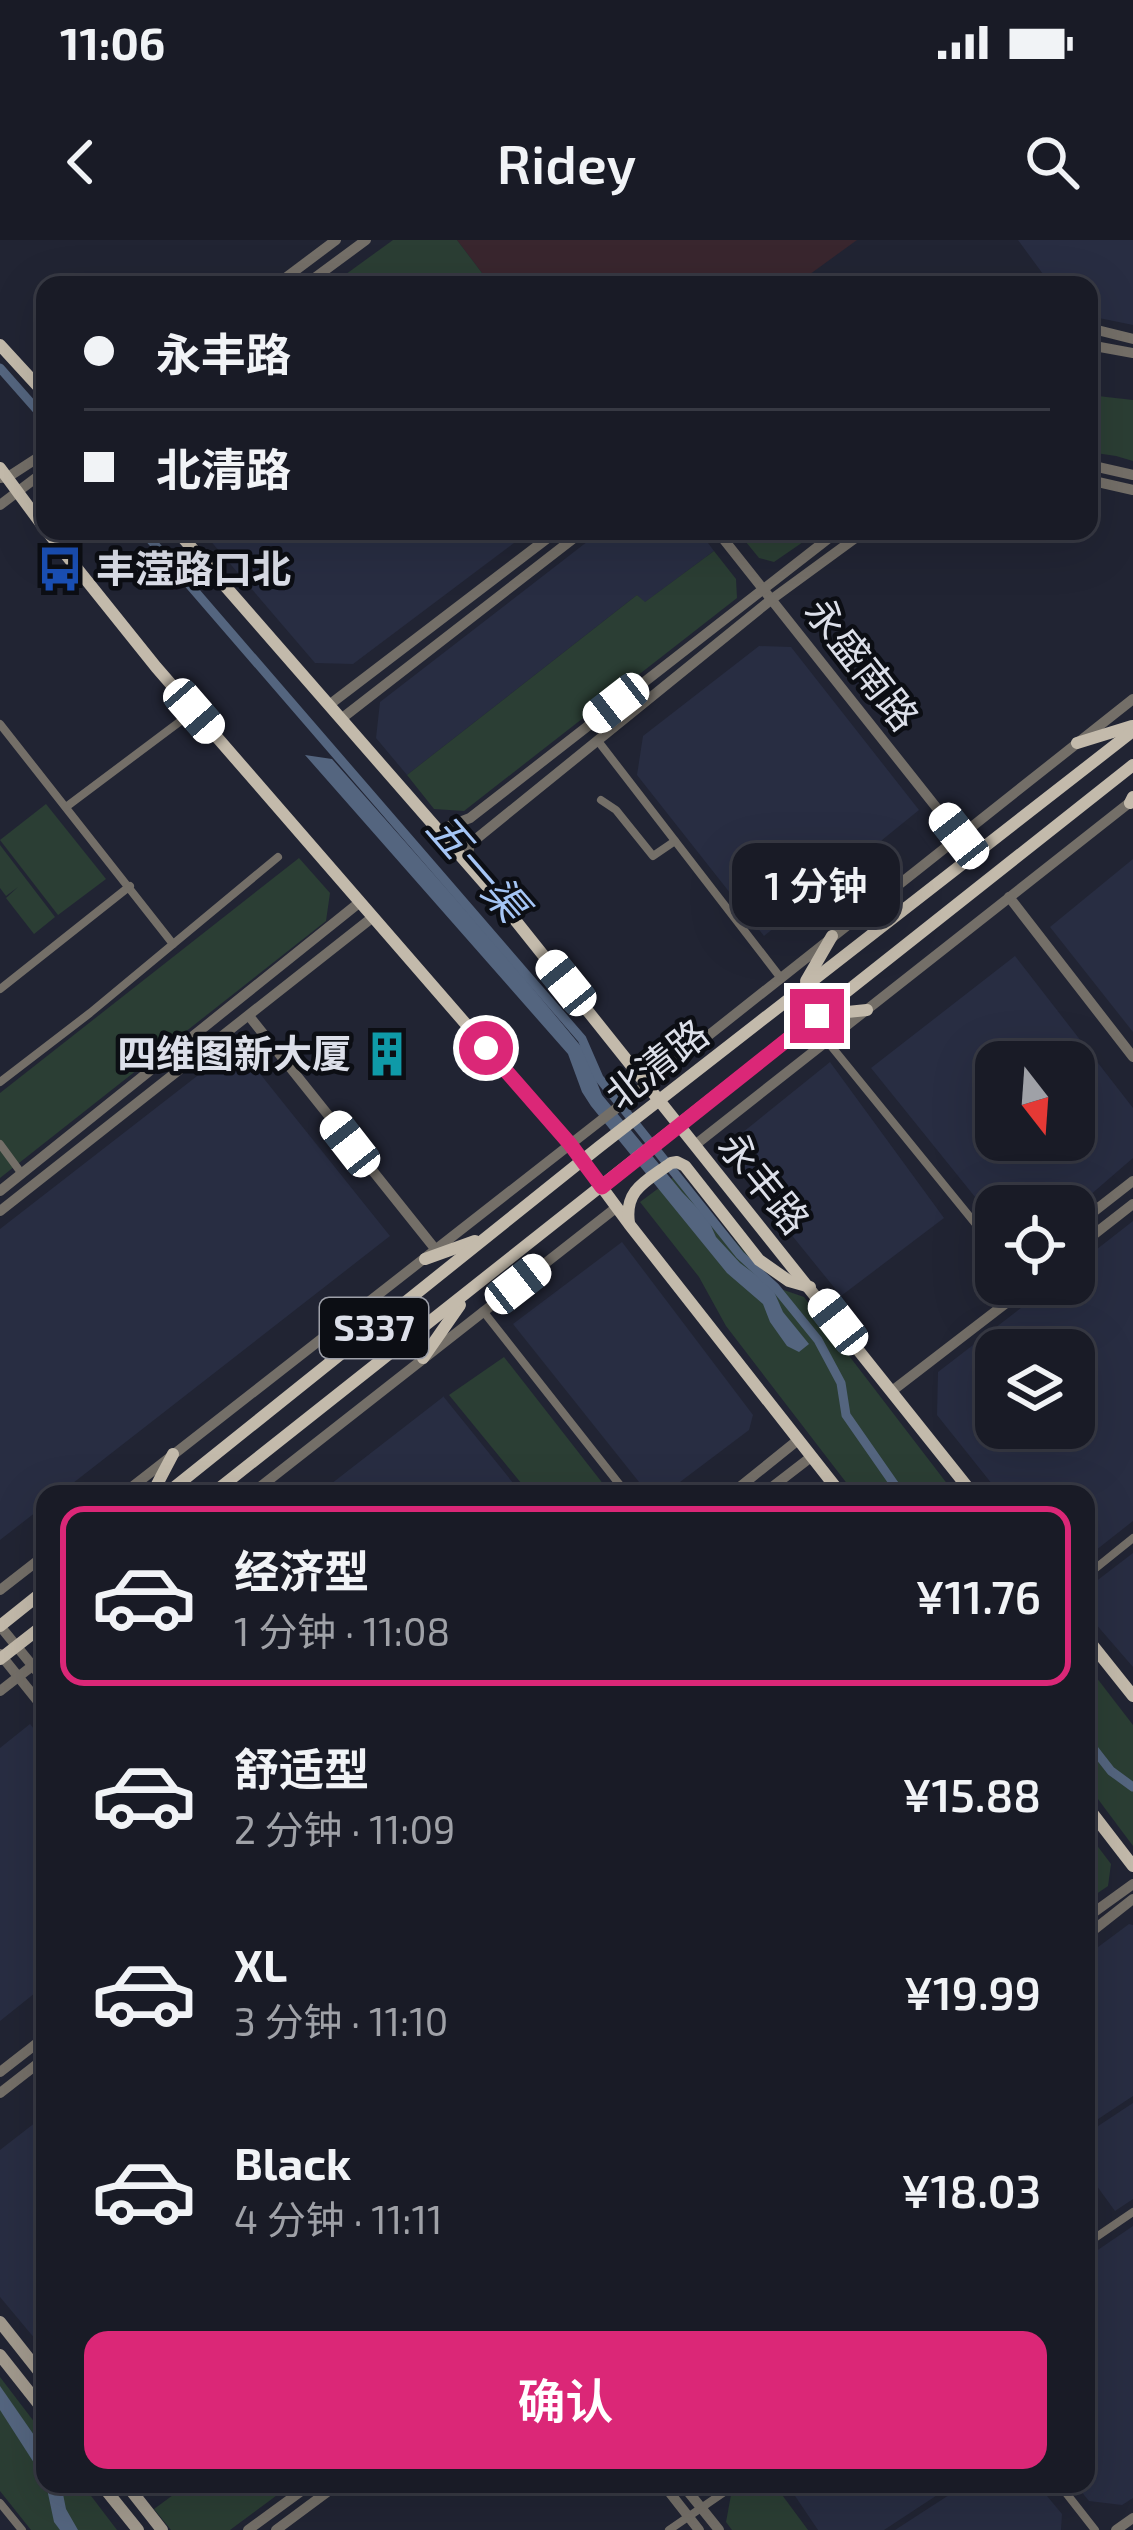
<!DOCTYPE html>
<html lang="zh">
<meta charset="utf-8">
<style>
:root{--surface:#191b26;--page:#22242e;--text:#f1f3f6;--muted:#9fa1a7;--line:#373943;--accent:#db2777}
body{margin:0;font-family:"Exo 2","Noto Sans SC",sans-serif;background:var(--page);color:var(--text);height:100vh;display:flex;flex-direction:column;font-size:45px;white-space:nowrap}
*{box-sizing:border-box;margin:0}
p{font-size:39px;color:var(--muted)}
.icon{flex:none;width:66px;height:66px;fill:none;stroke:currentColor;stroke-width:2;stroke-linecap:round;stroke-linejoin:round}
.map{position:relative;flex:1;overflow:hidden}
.panel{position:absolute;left:36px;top:1245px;width:1059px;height:1008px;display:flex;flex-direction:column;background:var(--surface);border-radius:24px;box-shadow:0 12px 48px #0002,0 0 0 3px var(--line)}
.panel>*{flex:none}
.guide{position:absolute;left:36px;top:36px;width:1062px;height:264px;border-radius:24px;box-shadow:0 12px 48px #0002,0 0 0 3px var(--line);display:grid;align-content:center;height:264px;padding:0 48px;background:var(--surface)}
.needle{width:78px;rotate:163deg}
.buttons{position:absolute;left:975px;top:801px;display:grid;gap:24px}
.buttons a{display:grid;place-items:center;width:120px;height:120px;border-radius:24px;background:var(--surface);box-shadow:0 12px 48px #0002,0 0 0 3px var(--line);font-size:60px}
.end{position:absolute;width:54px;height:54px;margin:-27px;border:15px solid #db2777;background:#fff;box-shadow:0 0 0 6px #fff}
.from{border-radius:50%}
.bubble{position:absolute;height:84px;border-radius:24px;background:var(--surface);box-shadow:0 12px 48px #0002,0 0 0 3px var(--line);font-size:39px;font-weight:600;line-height:84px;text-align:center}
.car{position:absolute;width:36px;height:72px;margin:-36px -18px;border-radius:15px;box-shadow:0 0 9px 3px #0007;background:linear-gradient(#fff 24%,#345 0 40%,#fff 0 76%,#345 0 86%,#fff 0)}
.guide b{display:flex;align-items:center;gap:42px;height:114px;font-size:45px}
.guide b+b{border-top:3px solid var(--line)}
.guide i{width:30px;height:30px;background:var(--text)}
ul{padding:21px 0 0;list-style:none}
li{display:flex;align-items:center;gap:36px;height:180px;margin:0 24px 18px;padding:0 24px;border:6px solid transparent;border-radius:24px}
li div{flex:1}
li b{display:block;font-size:45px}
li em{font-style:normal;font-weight:600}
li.selected{border-color:var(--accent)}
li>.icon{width:108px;height:108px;stroke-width:1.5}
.action{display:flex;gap:24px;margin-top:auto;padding:24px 48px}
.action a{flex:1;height:138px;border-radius:24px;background:var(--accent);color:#fff;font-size:48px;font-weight:600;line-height:138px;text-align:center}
.status{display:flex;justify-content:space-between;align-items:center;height:84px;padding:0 60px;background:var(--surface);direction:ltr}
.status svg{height:33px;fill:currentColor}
header{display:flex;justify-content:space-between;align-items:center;height:156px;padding:0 48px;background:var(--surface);font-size:54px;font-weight:600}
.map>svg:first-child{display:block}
</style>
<div class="status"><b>11:06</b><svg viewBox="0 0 49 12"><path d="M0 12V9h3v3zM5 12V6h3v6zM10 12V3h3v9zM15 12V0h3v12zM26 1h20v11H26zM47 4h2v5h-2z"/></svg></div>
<header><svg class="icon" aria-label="back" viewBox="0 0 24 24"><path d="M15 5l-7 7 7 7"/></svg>Ridey<svg class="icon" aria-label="search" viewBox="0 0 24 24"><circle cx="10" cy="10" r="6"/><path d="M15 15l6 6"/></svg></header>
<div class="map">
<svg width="1133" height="2290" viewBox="0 0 1133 2290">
<rect width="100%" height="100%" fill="#212433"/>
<g fill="#282d42" fill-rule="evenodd">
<path d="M1018,0h115v85l-44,-9v-31h-38z"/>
<path d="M202,291h328l-177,133 -38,-1z"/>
<path d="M601,291h98l15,20 -70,52 -7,-8 -230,180 -31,-37 4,-36z"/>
<path d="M759,406l32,1 128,163 -155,126 -127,-161 6,-39z"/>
<path d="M1133,619v173l-83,-105z"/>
<path d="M1015,716l118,152v50l-59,51v-3h-78v17l-125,-155zM996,822h78v78h-78z"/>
<path d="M237,805l153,191 -331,258h-14v11l-45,35v-311z"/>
<path d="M830,822l114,156 -103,78 -119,-147z"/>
<path d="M1133,981v300l-47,37v-64h-86l-63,-79 1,-43 114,-88h22v-17zM996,1110h78v78h-78z"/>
<path d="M622,1002l131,173 -4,15 -85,64 -17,-2 -134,-168z"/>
<path d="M443,1156l79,98h-204l125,-97z"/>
<path d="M1133,1313v114l-45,-52 -2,-15v-11z"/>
<path d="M30,1484l15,18v243l-45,36v-273z"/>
<path d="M1129,1684l4,1v171l-47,31v-171z"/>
<path d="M1133,1863v96l-18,12 -29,-40v-37z"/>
<path d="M45,1875v231h-4l-41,-49v-147z"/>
<path d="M1133,1986v272l-11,7 -33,-4 -14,-17h11v-226z"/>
<path d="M787,2244h167l-70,46h-66z"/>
<path d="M966,2244h71l25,30 -1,16h-166z"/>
</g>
<path fill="#39262e" d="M457,0h400l-62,45h-304z"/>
<g fill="#2b3e34">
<path d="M393,0h64l34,45h-160z"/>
<path d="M1089,155l44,5v61l-17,-5 -27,-4z"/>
<path d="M737,291h82l-45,31 -15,-4z"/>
<path d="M714,311l22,28 1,19 -273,213 -30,-2 -27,-34 230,-180 8,7z"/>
<path d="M46,564l60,75 -48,36 -58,-75z"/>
<path d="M0,605l55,72 -21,17 -28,-36 12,-11 -12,9 -6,-8z"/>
<path d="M299,618l31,35 -4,28 -326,257v-85z"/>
<path d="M675,936l103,112 26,9 151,197h-100l-129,-168 -27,-49 -59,-75z"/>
<path d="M504,1117l107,137h-81l-81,-99z"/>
<path d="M1086,1424l47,61v121l-47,-63z"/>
<path d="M1086,1591l25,33 -3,22 -22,15z"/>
<path d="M0,2137l45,59v48h37l35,46h-86l-31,-39z"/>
<path d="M188,2244h104l-62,46h-59l-17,-21z"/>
<path d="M750,2244h24l34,46h-76l-6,-8 5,-27z"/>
</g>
<g fill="#54657f">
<path d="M305,515l27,4 175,198 77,93 18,45 80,97 26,27 8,18 24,26 32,24 11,25 26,32 -10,8 -12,-6 -17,-24 -7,-18 -36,-31 -136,-167 -9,-14 -14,-38z"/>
<path d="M0,2146l45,65v29l-45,-70z"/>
<path d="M46,2244h15l5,25 12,21h-18l-6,-8z"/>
</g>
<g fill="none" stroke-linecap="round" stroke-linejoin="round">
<g stroke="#54657f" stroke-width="9">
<path d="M0,128l45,51"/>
<path d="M143,291l439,508 17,39 141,177 35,32 43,53 23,43 5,32 55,79"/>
<path d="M1086,1499l25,32 22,16"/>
</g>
<g stroke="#746f68" stroke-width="8">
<path d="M0,484l173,220"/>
<path d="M598,501l182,236"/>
<path d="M601,560l15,10 37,46 22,-15"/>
<path d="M66,567l128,-96"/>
<path d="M0,749l130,-103"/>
<path d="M827,801l169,208"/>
<path d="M0,842l90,-69 188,-156"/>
<path d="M0,904l22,30"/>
<path d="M483,1071l144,183"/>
<path d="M1086,1336l47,-38"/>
<path d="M1086,2004l47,-32"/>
<path d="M1059,2244l36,46"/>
<path d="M0,2263l22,27"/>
<path d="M669,2290l67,-46"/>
</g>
<g stroke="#746f68" stroke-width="10">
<path d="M276,45l60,-45"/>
<path d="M305,45l61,-45"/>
<path d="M1089,88l44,11"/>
<path d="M1089,105l44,8"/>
<path d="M1089,225l44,10"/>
<path d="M0,238l8,-1 37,-24"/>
<path d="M1089,240l44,10"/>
<path d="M0,265l45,-34"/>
<path d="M717,291l242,305"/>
<path d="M329,465l228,-174"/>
<path d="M341,479l242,-188"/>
<path d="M437,591l33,-13 368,-287"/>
<path d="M466,623l4,-19 302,-245 93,-68"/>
<path d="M1009,657l124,160"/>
<path d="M249,776l187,234"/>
<path d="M695,905l438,-345"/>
<path d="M0,951l360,-289"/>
<path d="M0,971l373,-294"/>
<path d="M1074,987l59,-46"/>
<path d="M1074,1010l59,-46"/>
<path d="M1004,1064l8,-20"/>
<path d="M892,1151l139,-107"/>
<path d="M123,1254l504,-394 506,-401"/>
<path d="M251,1254l366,-287"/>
<path d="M731,1254l67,-54"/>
<path d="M763,1254l48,-37"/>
<path d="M0,1350l45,-35"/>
<path d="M0,1386l45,55"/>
<path d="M0,1414l45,56"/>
<path d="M0,1451l45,-35"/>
<path d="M1086,1678l47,-34"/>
<path d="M1086,1696l47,-37"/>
<path d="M0,1832l45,-35"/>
<path d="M0,1853l45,-35"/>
<path d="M663,2244l36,46"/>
<path d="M682,2244l37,46"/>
<path d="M248,2290l63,-46"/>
<path d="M276,2290l62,-46"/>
<path d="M1116,2290l17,-12"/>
</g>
<g stroke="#a1998d" stroke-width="12">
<path d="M0,2082l45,57"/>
<path d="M0,2115l45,57"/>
<path d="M101,2244l37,46"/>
<path d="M126,2244l36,46"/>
</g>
<g stroke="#c3baab" stroke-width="12">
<path d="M0,105l45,49"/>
<path d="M0,228l45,61"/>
<path d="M47,291l109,136 414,477 59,80 212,270"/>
<path d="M177,291l323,370 473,593"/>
<path d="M1077,503l55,-17"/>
<path d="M1130,563l3,-6"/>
<path d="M806,741l26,-45"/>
<path d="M818,775l49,-5"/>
<path d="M629,983c-5,-34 18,-42 42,-60l6,-1 8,4 74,94 30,21 21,6"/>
<path d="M425,1019l50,-18"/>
<path d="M423,1118l37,-53"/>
<path d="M152,1254l21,-40"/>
<path d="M166,1254l433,-347 534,-416"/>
<path d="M212,1254l921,-729"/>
<path d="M0,1386l45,-36"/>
<path d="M1086,1397l47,59"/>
<path d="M0,1419l45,-35"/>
<path d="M1086,1565l47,61"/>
</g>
</g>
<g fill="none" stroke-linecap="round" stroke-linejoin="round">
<path stroke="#db2777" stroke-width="15" d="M486,808l84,96 32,43 215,-171"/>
</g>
<defs>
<g id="bus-bare" transform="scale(3.6)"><path d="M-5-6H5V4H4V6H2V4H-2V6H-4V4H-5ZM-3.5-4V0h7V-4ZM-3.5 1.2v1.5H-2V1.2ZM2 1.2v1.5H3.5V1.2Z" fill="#1a4fb4" stroke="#0c0e14" stroke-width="2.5" paint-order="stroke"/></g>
<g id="building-bare" transform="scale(3.6)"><path d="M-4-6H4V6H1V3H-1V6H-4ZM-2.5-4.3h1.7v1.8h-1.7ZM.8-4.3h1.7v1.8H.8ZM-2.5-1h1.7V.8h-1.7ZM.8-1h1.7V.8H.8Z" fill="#0f9aa8" stroke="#0c0e14" stroke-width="2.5" paint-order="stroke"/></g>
</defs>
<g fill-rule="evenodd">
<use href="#bus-bare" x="60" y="329"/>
<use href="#building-bare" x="387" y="814"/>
</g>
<g text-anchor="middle" stroke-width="9" stroke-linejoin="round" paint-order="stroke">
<rect fill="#0c0e14" stroke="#9ea0a9" stroke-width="3" x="320" y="1058" width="108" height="60" rx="9"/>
<g font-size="36" font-weight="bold" fill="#dcdfe9">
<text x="374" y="1101">S337</text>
</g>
<g font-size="39" font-weight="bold" fill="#dcdfe9" stroke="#0c0e14" text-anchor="start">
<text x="96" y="343">丰滢路口北</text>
<text x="351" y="828" text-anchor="end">四维图新大厦</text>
</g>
<g font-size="39" fill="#dcdfe9" stroke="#0c0e14">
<text transform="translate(862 424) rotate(52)" y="14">永盛南路</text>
<text transform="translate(657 824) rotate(-38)" y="14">北清路</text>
<text transform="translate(764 943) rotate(51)" y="14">永丰路</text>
</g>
<g font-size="42" font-style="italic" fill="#a5c5f5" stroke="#0c0e14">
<text transform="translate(477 627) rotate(49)" y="15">五一渠</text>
</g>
</g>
</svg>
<div class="buttons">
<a><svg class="needle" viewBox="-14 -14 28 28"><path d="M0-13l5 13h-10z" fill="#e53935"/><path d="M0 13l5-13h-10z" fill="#9fa1a7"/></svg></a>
<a><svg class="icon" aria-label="locate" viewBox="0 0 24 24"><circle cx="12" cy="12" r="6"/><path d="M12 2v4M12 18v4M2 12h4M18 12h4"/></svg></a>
<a><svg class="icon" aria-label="layers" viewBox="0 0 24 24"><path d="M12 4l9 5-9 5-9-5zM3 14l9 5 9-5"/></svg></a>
</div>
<i class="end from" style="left:486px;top:808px"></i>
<i class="end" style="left:817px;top:776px"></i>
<div class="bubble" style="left:732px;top:603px;width:168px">1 分钟</div>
<i class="car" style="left:616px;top:463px;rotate:232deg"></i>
<i class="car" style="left:194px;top:471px;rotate:139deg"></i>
<i class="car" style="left:959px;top:596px;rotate:322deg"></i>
<i class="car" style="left:566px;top:743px;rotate:321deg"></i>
<i class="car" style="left:350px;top:904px;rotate:322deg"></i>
<i class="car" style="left:518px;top:1044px;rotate:52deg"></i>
<i class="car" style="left:838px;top:1082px;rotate:322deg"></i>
<div class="guide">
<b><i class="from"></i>永丰路</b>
<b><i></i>北清路</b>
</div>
<section class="panel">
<ul>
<li class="selected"><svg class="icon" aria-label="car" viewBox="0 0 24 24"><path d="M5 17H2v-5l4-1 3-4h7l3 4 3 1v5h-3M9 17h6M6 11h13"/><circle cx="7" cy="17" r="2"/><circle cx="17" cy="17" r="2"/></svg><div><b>经济型</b><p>1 分钟 · 11:08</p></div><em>¥11.76</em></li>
<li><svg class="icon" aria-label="car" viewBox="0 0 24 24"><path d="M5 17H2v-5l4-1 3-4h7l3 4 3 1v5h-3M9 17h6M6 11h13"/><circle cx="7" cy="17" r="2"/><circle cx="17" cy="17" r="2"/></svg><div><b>舒适型</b><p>2 分钟 · 11:09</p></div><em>¥15.88</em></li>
<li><svg class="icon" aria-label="car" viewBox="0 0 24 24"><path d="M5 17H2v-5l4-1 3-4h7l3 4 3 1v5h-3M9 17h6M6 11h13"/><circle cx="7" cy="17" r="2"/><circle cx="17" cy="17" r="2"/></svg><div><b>XL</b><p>3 分钟 · 11:10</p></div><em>¥19.99</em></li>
<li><svg class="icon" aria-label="car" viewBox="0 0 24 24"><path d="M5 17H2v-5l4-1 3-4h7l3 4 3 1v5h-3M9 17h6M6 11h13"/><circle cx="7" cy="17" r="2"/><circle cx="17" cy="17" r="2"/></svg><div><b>Black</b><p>4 分钟 · 11:11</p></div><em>¥18.03</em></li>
</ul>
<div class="action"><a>确认</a></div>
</section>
</div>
